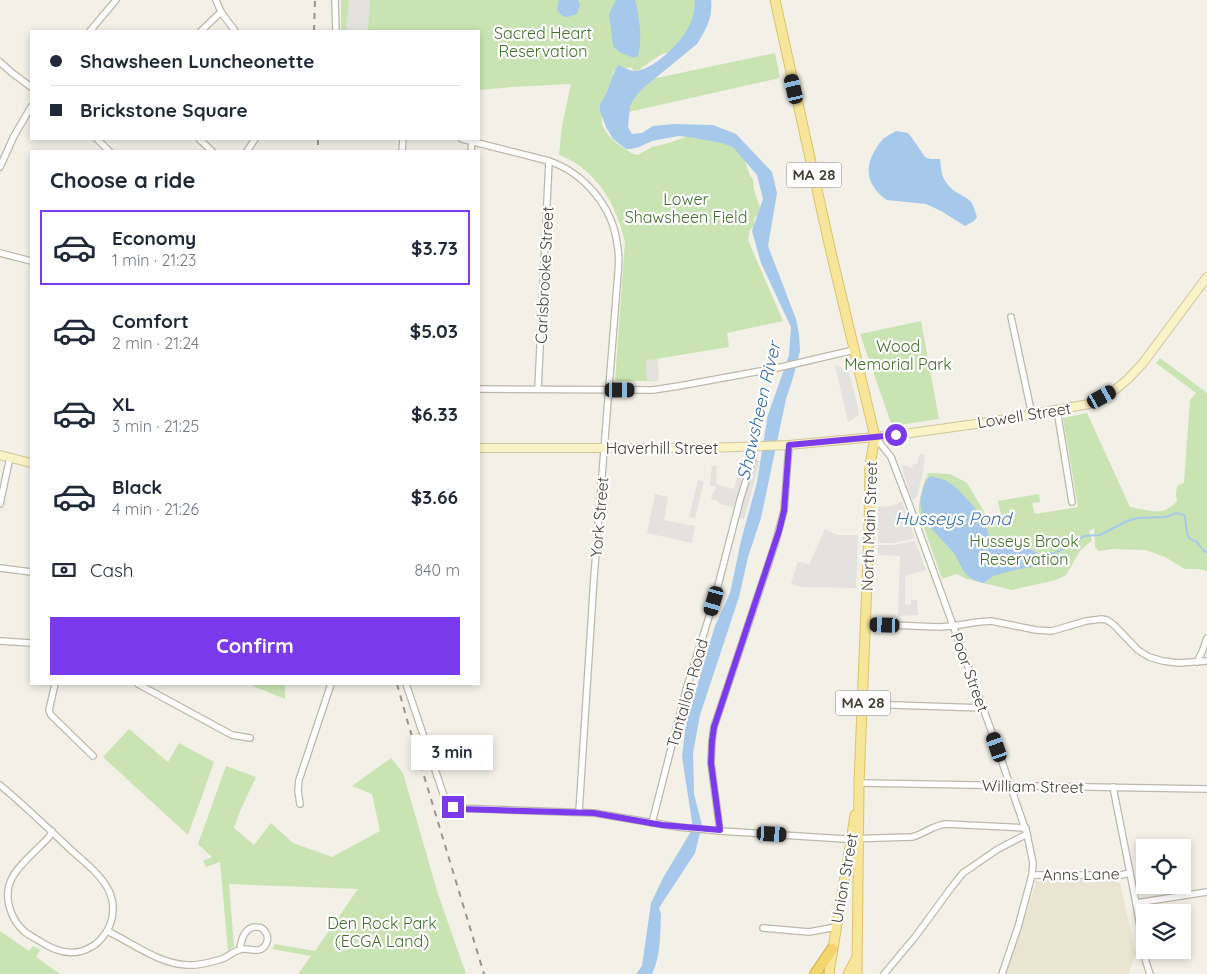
<!DOCTYPE html>
<meta charset="utf-8">
<style>
:root{--surface:#fff;--page:#f6f6f7;--text:#1f2937;--muted:#747a83;--line:#e0e1e3;--accent:#7c3aed}
body{margin:0;font-family:Quicksand,sans-serif;background:var(--page);color:var(--text);height:100vh;display:flex;flex-direction:column;font-size:19px;white-space:nowrap}
*{box-sizing:border-box;margin:0}
p{font-size:16px;color:var(--muted)}
.icon{flex:none;width:28px;height:28px;fill:none;stroke:currentColor;stroke-width:2;stroke-linecap:round;stroke-linejoin:round}
.map{position:relative;flex:1;overflow:hidden}
.drawer{position:absolute;left:30px;top:150px;width:450px;height:535px;display:flex;flex-direction:column;background:var(--surface);border-radius:0px;box-shadow:0 2px 8px #0003}
.drawer>*{flex:none}
.hud{position:absolute;left:30px;top:30px;width:450px;height:110px;border-radius:0px;box-shadow:0 2px 8px #0003;display:grid;align-content:center;height:110px;padding:0 20px;background:var(--surface)}
.fabs{position:absolute;left:1136px;top:839px;display:grid;gap:10px}
.fabs a{display:grid;place-items:center;width:55px;height:55px;border-radius:0px;background:var(--surface);box-shadow:0 2px 8px #0003;font-size:25px}
.end{position:absolute;width:22px;height:22px;margin:-11px;border:6px solid #7c3aed;background:#fff;box-shadow:0 0 0 2px #fff}
.from{border-radius:50%}
.bubble{position:absolute;height:35px;border-radius:0px;background:var(--surface);box-shadow:0 2px 8px #0003;font-size:16px;font-weight:700;line-height:35px;text-align:center}
.car{position:absolute;width:15px;height:30px;margin:-15px -8px;border-radius:6px;box-shadow:0 0 4px 1px #0007;background:linear-gradient(#222 24%,#8ab4d8 0 40%,#222 0 76%,#8ab4d8 0 86%,#222 0)}
.hud b{display:flex;align-items:center;gap:18px;height:48px;font-size:19px}
.hud b+b{border-top:1px solid var(--line)}
.hud i{width:12px;height:12px;background:var(--text)}
ul{padding:0;list-style:none}
li{display:flex;align-items:center;gap:15px;height:75px;margin:0 10px 8px;padding:0 10px;border:2px solid transparent;border-radius:0px}
li div{flex:1}
li b{display:block;font-size:19px}
li em{font-style:normal;font-weight:700}
li.current{border-color:var(--accent)}
li>.icon{width:45px;height:45px;stroke-width:1.5}
h2{padding:0 20px;font-size:22px;line-height:60px}
.pay{display:flex;align-items:center;gap:12px;height:55px;padding:0 20px;font-size:19px}
.pay p{margin-inline-start:auto}
.primary-button{display:flex;gap:10px;margin-top:auto;padding:10px 20px}
.primary-button a{flex:1;height:58px;border-radius:0px;background:var(--accent);color:#fff;font-size:20px;font-weight:700;line-height:58px;text-align:center}
.map>svg:first-child{display:block}
</style>
<div class="map">
<svg width="1207" height="974" viewBox="0 0 1207 974">
<rect width="100%" height="100%" fill="#f2f0e7"/>
<path fill="#eae5d1" d="M1035,881l85,2 16,71 -8,20h-122l29,-88z"/>
<g fill="#c9e4b2">
<path d="M341,0h356l-3,26 -23,26 -9,2 -14,9 -9,7 -5,1 -3,-4 -17,4 -1,2 1,3 -12,42v7l6,10 8,8 17,11 5,1 14,-8 17,-4 19,-7 28,4 20,6 8,12 6,18 3,3 1,11 8,23 -1,1 -5,2 -2,3 1,7 -5,3 -2,11 35,81 -56,12 2,14 -73,12 1,22h-42l10,-138c-7,-36 -29,-75 -66,-88l3,-29 9,-42 -59,3 -33,3v-59h-138z"/>
<path d="M775,53l5,25 -156,35 11,-17 17,-17z"/>
<path d="M921,321l18,98 -47,7 -32,-92z"/>
<path d="M1160,358l47,35v178l-8,-2h-14l-20,-12 -19,-7 -33,-1 -14,2 -4,-4 -1,-16 1,-3 -6,3 3,9 -12,11 -14,24 -10,5 -44,10 -45,-11 -11,-5 -14,5 -23,-66c-1,-12 3,-22 6,-34l2,-1 1,-5 22,1 17,9 23,39 12,-2 -4,-19 41,-7 1,8 -8,1 3,11 43,-7 -15,-89 24,-5 43,94c20,3 32,11 47,-6l-1,-7 1,-8 7,-3 6,-83 6,-7 -40,-30z"/>
<path d="M248,684h37v15z"/>
<path d="M129,729l39,33 11,-19 35,19 -26,73 -85,-78z"/>
<path d="M391,758l12,15 35,121 28,80h-168l13,-18 -39,-7 3,-5 40,7 43,-62 -129,-5 5,62 -6,5 -8,-89 -14,5 -3,-6 9,-4 -14,-13 28,-78 30,11 -16,34 -6,17 20,17 17,-22 22,20 39,14 48,-26 -8,-37 -20,-8z"/>
<path d="M0,931l29,20 4,-5 7,4 -4,7 24,17h-60z"/>
</g>
<g fill="#e3e2de">
<path d="M349,0h21l-2,31h-22z"/>
<path d="M658,359l1,21 -12,1 -1,-21z"/>
<path d="M835,365l14,7 7,27 3,16 -11,7z"/>
<path d="M920,454h5l-2,17 -6,26 -5,3 -11,-36 11,4 1,-4h4z"/>
<path d="M754,459l6,2 -16,58 -6,-2 2,-8 -20,-5 -2,-3 -7,-2 1,-4 3,-5 1,-4h-6l2,-20h5l-1,18 18,5 8,-29 6,1z"/>
<path d="M698,480l6,1 -9,37 -6,-1z"/>
<path d="M655,494l13,3 -4,23 31,6 -3,17 -45,-10z"/>
<path d="M902,502l13,36 -20,5h-17v-36l12,-1z"/>
<path d="M825,529l12,6h21l-2,53 -54,-1 -11,-3 7,-23 11,4z"/>
<path d="M915,541l11,29 -21,6v28l6,1v-5h6l1,15 -20,1 2,-60 -22,-1v-10h16z"/>
<path d="M1046,878h71v5h-69z"/>
</g>
<g fill="#a6c9eb">
<path d="M559,0h19l2,5 -3,9 -9,3 -6,-1 -5,-7z"/>
<path d="M616,0h19l1,2c3,18 7,36 2,54l-4,2 -15,-6 -6,-6 -4,-32z"/>
<path d="M695,0h16c2,18 -5,29 -14,44l-55,45 -9,11 -3,6 -2,21 4,7 10,-1 11,-7 21,-2 39,1 23,9 36,38 5,21 -9,53 28,73 3,15 1,17 -7,27 -7,21 -25,119 -13,39 -9,40 -39,118 -7,38 1,41 8,31 -7,28 -36,55 2,6c-1,20 0,42 -9,60h-16l6,-8 9,-63 12,-25 30,-50 -11,-71 4,-34 29,-97 15,-33 11,-52 16,-59 10,-62v-2l22,-63 2,-28 -30,-64 -9,-32 11,-32 -6,-24 -24,-28 -11,-4 -33,-6 -11,-1 -26,5 -13,6 -8,2h-5l-13,-10 -7,-12 -6,-16v-7l7,-12 7,-19 4,-8c5,2 11,5 15,6 19,1 49,-29 56,-45 4,-7 6,-17 6,-26z"/>
<path d="M896,131l12,2 4,5 13,19 5,2h10c1,7 1,17 6,23 7,12 18,12 25,20 3,4 4,10 6,15l-3,4 -9,5 -24,-15 -15,-7 -39,-4c-16,-11 -23,-26 -15,-44 3,-6 6,-12 11,-17 3,-3 9,-5 13,-8z"/>
<path d="M930,476l15,4 12,8 19,21 10,17 3,10 6,6 22,1 25,12 1,7 -4,4 -20,3 -26,7 -9,7c-20,-4 -20,-13 -29,-28 -13,-19 -39,-32 -34,-58 2,-9 3,-14 9,-21z"/>
</g>
<g fill="none" stroke-linecap="round" stroke-linejoin="round">
<path stroke="#a6c9eb" stroke-width="2" d="M1042,555l12,-2 18,-8 12,-9 16,-1 27,-14 11,-3 28,-1 10,-4 8,2c4,9 -1,25 12,26l8,10 3,1"/>
<g stroke="#bdb8aa" stroke-width="8">
<g id="street">
<path d="M216,0l5,12 14,19"/>
<path d="M335,0l1,31"/>
<path d="M90,31l26,-31"/>
<path d="M201,31l20,-19"/>
<path d="M0,62l11,10 20,15"/>
<path d="M97,139l12,12"/>
<path d="M199,139l13,12"/>
<path d="M462,139l87,22c35,12 63,45 68,82 2,10 2,20 1,30l-24,304 -15,235"/>
<path d="M247,151l8,-12"/>
<path d="M402,151l1,-12"/>
<path d="M471,151l1,-10"/>
<path d="M0,167l14,-31 17,-29"/>
<path d="M0,253l31,8"/>
<path d="M1011,317l21,98"/>
<path d="M479,389l174,1 26,-4 98,-18 77,-18"/>
<path d="M538,389l11,-228"/>
<path d="M1057,410l15,92"/>
<path d="M875,437l16,20 18,47 82,226 36,104 -29,15 -35,24 -12,15 -36,49 -31,37"/>
<path d="M0,504l10,-47"/>
<path d="M0,568l31,4"/>
<path d="M865,624l74,3 14,-1 25,-4 13,-1 45,9 16,1 34,-10 16,-2 5,1 7,5 24,25 11,7 14,4 15,2 29,-2"/>
<path d="M0,641l31,2"/>
<path d="M1197,662l5,-10 5,-14"/>
<path d="M55,684l-6,26 2,5 42,41"/>
<path d="M138,684l94,51 18,3"/>
<path d="M406,684l39,115 4,5 6,4 139,5 84,14 42,4 125,8 67,-2c12,-3 20,-11 33,-13l81,4"/>
<path d="M863,704l120,4"/>
<path d="M859,783l348,6"/>
<path d="M0,785c24,20 47,42 70,64 14,13 31,25 39,42 6,13 5,28 -2,40 -4,6 -9,13 -16,16 -18,11 -37,4 -53,-7 -5,-3 -9,-5 -13,-8 -14,-12 -22,-34 -14,-52 6,-14 27,-31 38,-43l3,-6"/>
<path d="M1113,787l23,116 10,59 4,12"/>
<path d="M300,804l-2,-13 1,-11 32,-96"/>
<path d="M652,823l34,-133 28,-89 26,-101 13,-42 1,-11"/>
<path d="M720,831l-9,-68 1,-22 2,-14 61,-183 9,-33 5,-66"/>
<path d="M1032,875h89l9,-2"/>
<path d="M1136,903l71,-11"/>
<path d="M763,928l46,4 27,-5"/>
<path d="M107,931c26,12 51,33 81,34 11,1 23,-3 34,-6 6,-2 10,-7 17,-9 8,-4 21,6 27,-6 2,-4 2,-8 0,-11 -2,-4 -5,-6 -9,-6 -12,-1 -16,13 -17,22"/>
<path d="M1002,974l16,-47 14,-52 1,-12 -6,-29"/>
</g>
</g>
<g stroke="#cfc599" stroke-width="10">
<g id="secondary">
<path d="M479,448h228l82,-3 107,-10 87,-12 106,-19 27,-15 12,-10 15,-16 64,-86"/>
<path d="M0,455l31,8"/>
</g>
</g>
<g stroke="#dcc46b" stroke-width="11">
<g id="primary">
<path d="M775,0l55,248 45,189 -5,28 -1,67 -10,251 -2,191"/>
<path d="M829,974c8,-53 18,-106 26,-159"/>
<path d="M848,974l8,-15"/>
</g>
</g>
<g stroke="#d3aa40" stroke-width="12">
<path id="highway" d="M815,974l17,-25"/>
</g>
<use href="#street" stroke="#fff" stroke-width="5.5"/>
<use href="#secondary" stroke="#fbf3c8" stroke-width="8"/>
<use href="#primary" stroke="#f7e59a" stroke-width="9"/>
<use href="#highway" stroke="#f4d46f" stroke-width="10"/>
<g stroke="#959595" stroke-width="2" stroke-dasharray="6 6" stroke-linecap="butt">
<path d="M314,31l1,-31"/>
<path d="M318,139v12"/>
<path d="M397,684l11,39 76,251"/>
</g>
</g>
<g fill="none" stroke-linecap="round" stroke-linejoin="round">
<path stroke="#7c3aed" stroke-width="6" d="M453,807l9,2 132,4 68,12 58,5 -9,-67 1,-22 2,-14 65,-196 5,-20 5,-66 107,-10"/>
</g>
<g text-anchor="middle" stroke-width="4.5" stroke-linejoin="round" paint-order="stroke">
<g fill="#fff" stroke="#7d7972" stroke-width="1">
<rect x="786.5" y="162.5" width="55" height="25" rx="4"/>
<rect x="835.5" y="690.5" width="55" height="25" rx="4"/>
</g>
<g font-size="15" font-weight="bold" fill="#454036">
<text x="814" y="180">MA 28</text>
<text x="863" y="708">MA 28</text>
</g>
<g font-size="16" fill="#41722d" stroke="#fff">
<text x="543" y="39">Sacred Heart<tspan x="543" dy="18">Reservation</tspan></text>
<text x="686" y="205">Lower<tspan x="686" dy="18">Shawsheen Field</tspan></text>
<text x="898" y="352">Wood<tspan x="898" dy="18">Memorial Park</tspan></text>
<text x="1024" y="547">Husseys Brook<tspan x="1024" dy="18">Reservation</tspan></text>
<text x="382" y="929">Den Rock Park<tspan x="382" dy="18">(ECGA Land)</tspan></text>
</g>
<g font-size="16" fill="#454036" stroke="#fff">
<text transform="translate(544 275) rotate(-87)" y="6">Carisbrooke Street</text>
<text transform="translate(1024 415) rotate(-9)" y="6">Lowell Street</text>
<text x="662" y="454">Haverhill Street</text>
<text transform="translate(599 517) rotate(-85)" y="6">York Street</text>
<text transform="translate(869 526) rotate(-88)" y="6">North Main Street</text>
<text transform="translate(970 672) rotate(70)" y="6">Poor Street</text>
<text transform="translate(687 693) rotate(-74)" y="6">Tantallon Road</text>
<text transform="translate(1033 786) rotate(1)" y="6">William Street</text>
<text transform="translate(1081 874) rotate(-1)" y="6">Anns Lane</text>
<text transform="translate(844 878) rotate(-80)" y="6">Union Street</text>
</g>
<g font-size="18" font-style="italic" fill="#366fa9" stroke="#fff">
<text transform="translate(759 411) rotate(-77)" y="6">Shawsheen River</text>
<text x="953" y="525">Husseys Pond</text>
</g>
</g>
</svg>
<div class="fabs">
<a><svg class="icon" aria-label="locate" viewBox="0 0 24 24"><circle cx="12" cy="12" r="6"/><path d="M12 2v4M12 18v4M2 12h4M18 12h4"/></svg></a>
<a><svg class="icon" aria-label="layers" viewBox="0 0 24 24"><path d="M12 4l9 5-9 5-9-5zM3 14l9 5 9-5"/></svg></a>
</div>
<i class="end from" style="left:896px;top:435px"></i>
<i class="end" style="left:453px;top:807px"></i>
<div class="bubble" style="left:411px;top:735px;width:82px">3 min</div>
<i class="car" style="left:794px;top:89px;rotate:347deg"></i>
<i class="car" style="left:620px;top:390px;rotate:90deg"></i>
<i class="car" style="left:1102px;top:397px;rotate:61deg"></i>
<i class="car" style="left:714px;top:601px;rotate:196deg"></i>
<i class="car" style="left:885px;top:625px;rotate:272deg"></i>
<i class="car" style="left:997px;top:747px;rotate:341deg"></i>
<i class="car" style="left:772px;top:834px;rotate:93deg"></i>
<div class="hud">
<b><i class="from"></i>Shawsheen Luncheonette</b>
<b><i></i>Brickstone Square</b>
</div>
<section class="drawer">
<h2>Choose a ride</h2>
<ul>
<li class="current"><svg class="icon" aria-label="car" viewBox="0 0 24 24"><path d="M5 17H2v-5l4-1 3-4h7l3 4 3 1v5h-3M9 17h6M6 11h13"/><circle cx="7" cy="17" r="2"/><circle cx="17" cy="17" r="2"/></svg><div><b>Economy</b><p>1 min · 21:23</p></div><em>$3.73</em></li>
<li><svg class="icon" aria-label="car" viewBox="0 0 24 24"><path d="M5 17H2v-5l4-1 3-4h7l3 4 3 1v5h-3M9 17h6M6 11h13"/><circle cx="7" cy="17" r="2"/><circle cx="17" cy="17" r="2"/></svg><div><b>Comfort</b><p>2 min · 21:24</p></div><em>$5.03</em></li>
<li><svg class="icon" aria-label="car" viewBox="0 0 24 24"><path d="M5 17H2v-5l4-1 3-4h7l3 4 3 1v5h-3M9 17h6M6 11h13"/><circle cx="7" cy="17" r="2"/><circle cx="17" cy="17" r="2"/></svg><div><b>XL</b><p>3 min · 21:25</p></div><em>$6.33</em></li>
<li><svg class="icon" aria-label="car" viewBox="0 0 24 24"><path d="M5 17H2v-5l4-1 3-4h7l3 4 3 1v5h-3M9 17h6M6 11h13"/><circle cx="7" cy="17" r="2"/><circle cx="17" cy="17" r="2"/></svg><div><b>Black</b><p>4 min · 21:26</p></div><em>$3.66</em></li>
</ul>
<div class="pay"><svg class="icon" aria-label="cash" viewBox="0 0 24 24"><path d="M3 7h18v10H3z"/><circle cx="12" cy="12" r="2"/></svg>Cash<p>840 m</p></div>
<div class="primary-button"><a>Confirm</a></div>
</section>
</div>
